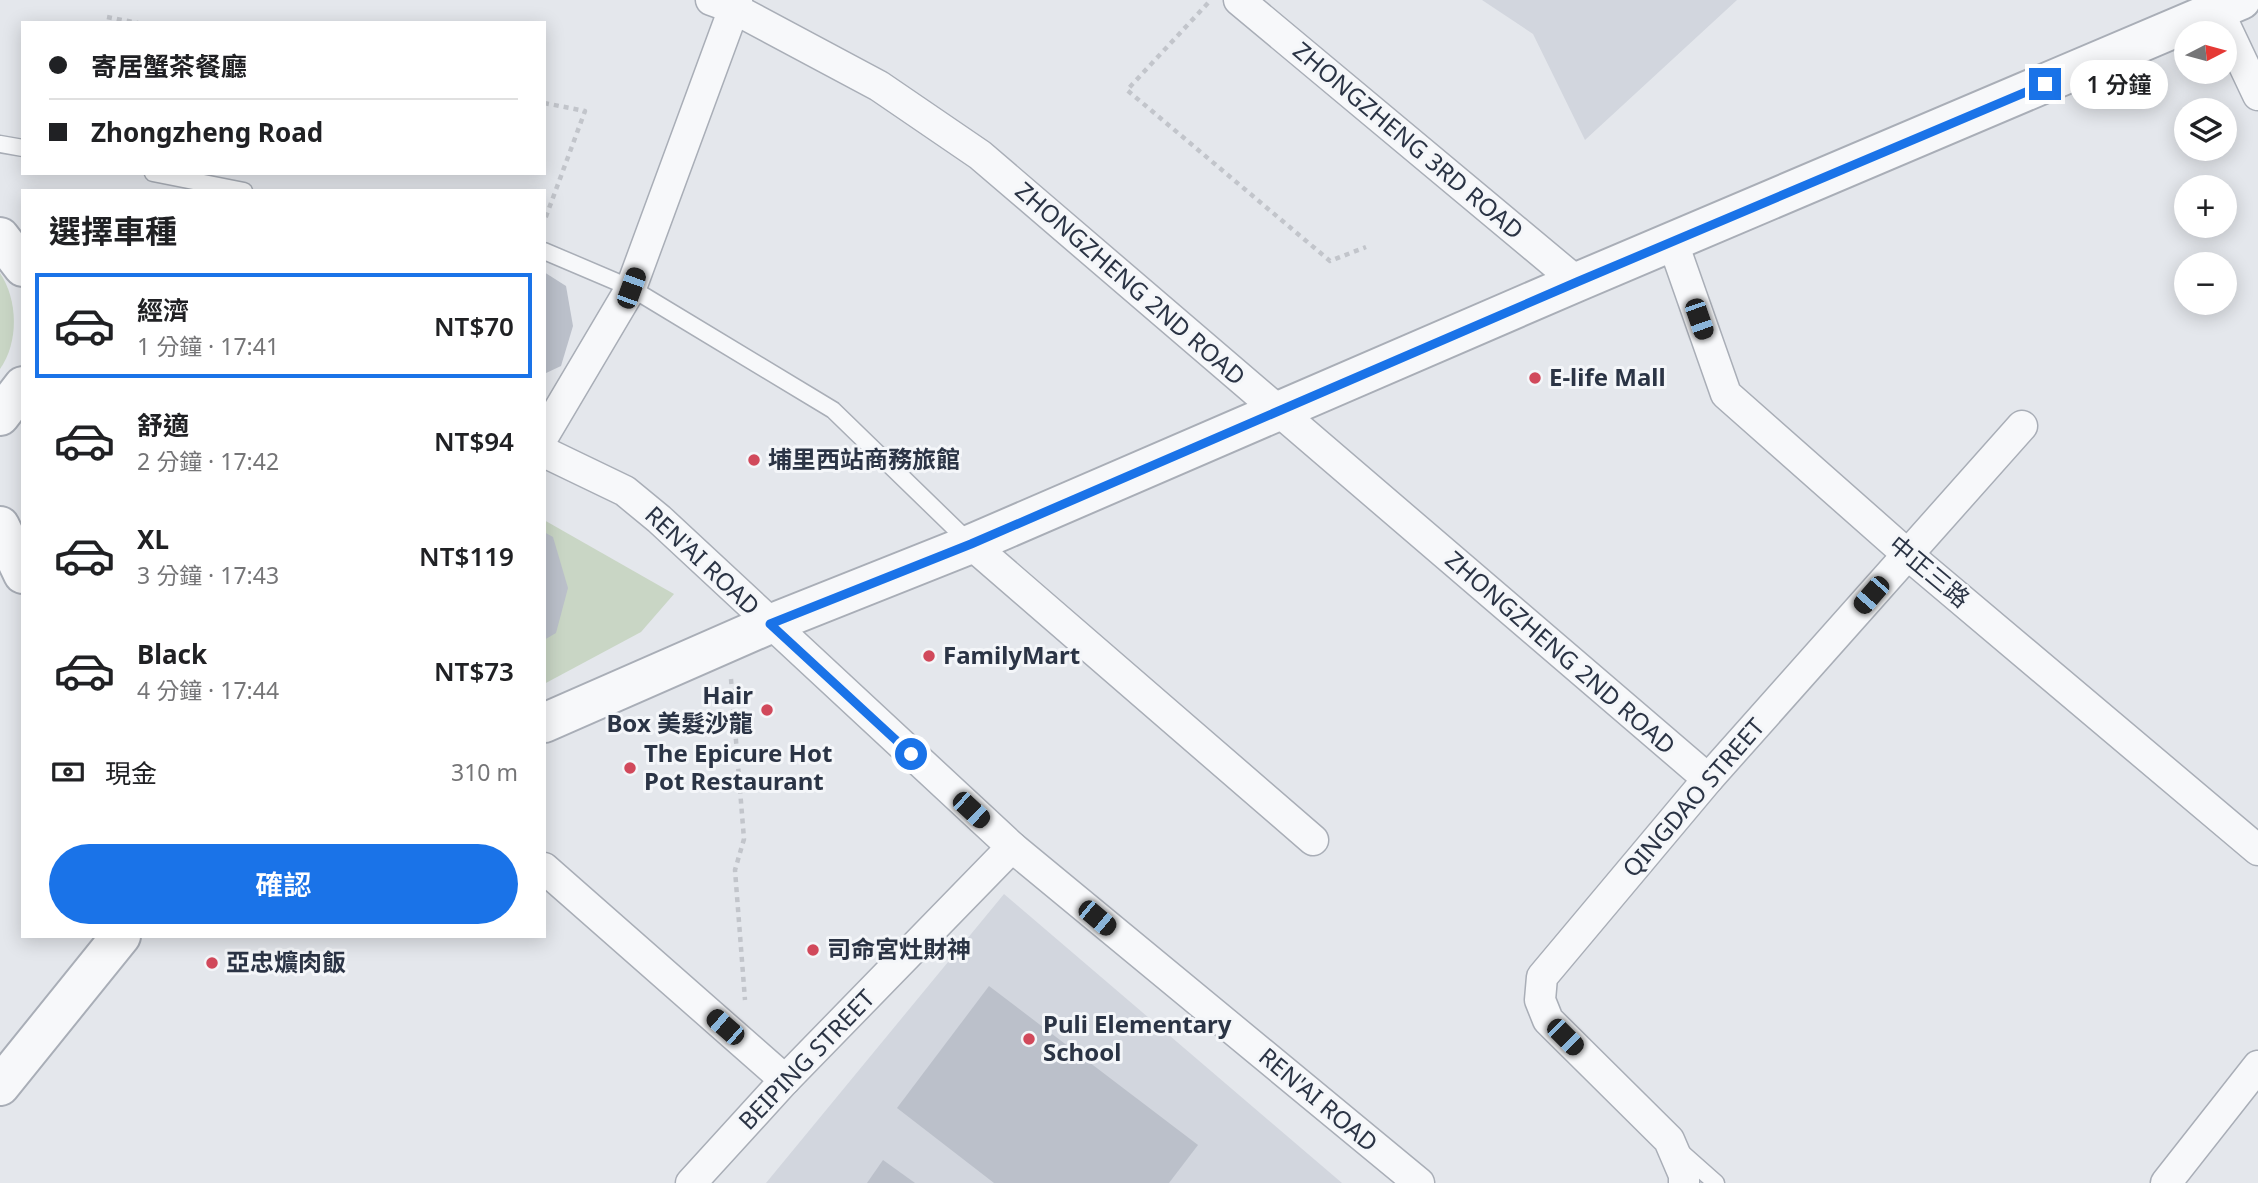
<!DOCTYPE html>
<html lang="zh-TW">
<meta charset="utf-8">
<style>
:root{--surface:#fff;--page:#f6f6f6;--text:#202124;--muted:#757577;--line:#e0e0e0;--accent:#1a73e8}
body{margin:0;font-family:"Noto Sans","Noto Sans TC",sans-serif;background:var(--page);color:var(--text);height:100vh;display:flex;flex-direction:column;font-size:26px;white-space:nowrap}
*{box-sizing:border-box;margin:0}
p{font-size:23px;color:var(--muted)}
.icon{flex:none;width:38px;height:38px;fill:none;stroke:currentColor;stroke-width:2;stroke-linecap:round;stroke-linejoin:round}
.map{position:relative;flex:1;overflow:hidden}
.details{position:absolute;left:21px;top:189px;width:525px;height:749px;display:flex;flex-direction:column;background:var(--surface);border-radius:0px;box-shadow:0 4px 18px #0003}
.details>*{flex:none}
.guide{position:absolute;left:21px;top:21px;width:525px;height:154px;border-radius:0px;box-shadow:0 4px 18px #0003;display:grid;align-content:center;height:154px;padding:0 28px;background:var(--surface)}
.needle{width:46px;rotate:84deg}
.fabs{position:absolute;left:2174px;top:21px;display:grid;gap:14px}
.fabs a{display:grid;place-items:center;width:63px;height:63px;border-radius:50%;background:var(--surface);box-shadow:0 4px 18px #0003;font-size:35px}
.end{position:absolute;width:32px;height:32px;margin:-16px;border:9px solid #1a73e8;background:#fff;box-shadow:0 0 0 4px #fff}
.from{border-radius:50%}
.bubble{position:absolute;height:49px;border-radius:24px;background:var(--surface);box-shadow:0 4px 18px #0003;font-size:23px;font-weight:600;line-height:49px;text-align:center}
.car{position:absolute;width:21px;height:42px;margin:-21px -10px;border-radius:9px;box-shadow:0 0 5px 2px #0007;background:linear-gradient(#222 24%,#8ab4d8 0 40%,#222 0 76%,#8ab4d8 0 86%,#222 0)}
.guide b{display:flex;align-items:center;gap:24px;height:66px;font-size:26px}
.guide b+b{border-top:2px solid var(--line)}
.guide i{width:18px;height:18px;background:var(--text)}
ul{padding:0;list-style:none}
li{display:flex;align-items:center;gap:21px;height:105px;margin:0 14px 10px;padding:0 14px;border:4px solid transparent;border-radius:0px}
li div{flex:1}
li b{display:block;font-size:26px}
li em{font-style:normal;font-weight:600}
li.on{border-color:var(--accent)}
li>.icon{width:63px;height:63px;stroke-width:1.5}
h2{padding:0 28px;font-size:32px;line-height:84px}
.pay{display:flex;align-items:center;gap:18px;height:77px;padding:0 28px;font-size:26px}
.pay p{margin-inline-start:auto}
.primary-button{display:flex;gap:14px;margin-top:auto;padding:14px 28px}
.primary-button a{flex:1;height:80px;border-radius:42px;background:var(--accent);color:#fff;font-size:28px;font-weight:600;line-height:80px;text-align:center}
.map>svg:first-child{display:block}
</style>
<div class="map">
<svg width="2258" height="1183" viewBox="0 0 2258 1183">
<rect width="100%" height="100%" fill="#e4e7ec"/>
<g fill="#d2d6de">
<path d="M1482,0h255l-152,140 -52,-106z"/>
<path d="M1004,894l338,289h-576z"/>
</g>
<g fill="#c9d6c5">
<path d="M0,273c18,27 19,69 0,96z"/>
<path d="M544,520l130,74 -33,38 -97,52z"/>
</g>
<g fill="#bbc0ca">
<path d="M544,272l22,14 7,40 -12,40 -17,8z"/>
<path d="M544,532l9,5 15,51 -12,45 -12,7z"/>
<path d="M989,986l209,159 -29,38h-175l-97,-75z"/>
<path d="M883,1160l32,23h-48z"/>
</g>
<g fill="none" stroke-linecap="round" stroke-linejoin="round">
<g stroke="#a9aeb7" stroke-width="19">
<g id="service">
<path d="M0,144l23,4"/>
<path d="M153,173l91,18"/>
<path d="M544,251l87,37 202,122 138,134"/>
<path d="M1681,1152l35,31"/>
</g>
</g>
<g stroke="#a9aeb7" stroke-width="33">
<g id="minor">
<path d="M711,0l22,8 146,78 101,69 728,624"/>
<path d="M1239,0l338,282"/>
<path d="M2213,0l45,95"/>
<path d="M1673,243l53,151 181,160 351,296"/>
<path d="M544,435l87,-147 106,-288"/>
<path d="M544,452l81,39 34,28 353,328 407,336"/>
<path d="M971,544l342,296"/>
<path d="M544,868l241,212"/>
<path d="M691,1183l94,-103 227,-233"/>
<path d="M1684,1183v-8l-15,-35 -121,-120 -8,-20 2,-23 166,-198 314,-353"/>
<path d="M2166,1183l92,-117"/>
</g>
</g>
<g stroke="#a9aeb7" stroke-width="42">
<g id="tertiary">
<path d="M0,237l23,30"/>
<path d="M0,416l23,-30"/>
<path d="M0,526l23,48"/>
<path d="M544,723l226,-99 201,-80 606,-262 664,-282"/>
<path d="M0,1086l121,-150"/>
</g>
</g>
<g stroke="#c2c5cb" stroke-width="4.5" stroke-dasharray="5 5" stroke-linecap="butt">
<path d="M1208,3l-81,87 203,171 36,-14"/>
<path d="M107,17l31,6"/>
<path d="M544,103l41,8 -41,111"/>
<path d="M731,679l13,160 -9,31 10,130"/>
</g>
<use href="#service" stroke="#f7f8fa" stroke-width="16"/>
<use href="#minor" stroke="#f7f8fa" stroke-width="30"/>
<use href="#tertiary" stroke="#f7f8fa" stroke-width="38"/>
</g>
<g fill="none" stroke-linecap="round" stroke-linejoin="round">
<path stroke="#1a73e8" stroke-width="9" d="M911,754l-141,-130 201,-80 606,-262 468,-198"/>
</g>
<g fill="#d1495b" stroke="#f4f6f9" stroke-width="2.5">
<circle cx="1535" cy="378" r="7"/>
<circle cx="754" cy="460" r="7"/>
<circle cx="929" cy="656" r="7"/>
<circle cx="767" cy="710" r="7"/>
<circle cx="630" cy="768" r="7"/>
<circle cx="813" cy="950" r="7"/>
<circle cx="212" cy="963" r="7"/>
<circle cx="1029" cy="1039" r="7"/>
</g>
<g text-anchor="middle" stroke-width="6" stroke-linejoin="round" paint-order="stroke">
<g font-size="24" fill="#2b3445" stroke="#f4f6f9">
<text transform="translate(1408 141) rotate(40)" y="8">ZHONGZHENG 3RD ROAD</text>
<text transform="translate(1130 284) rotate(41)" y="8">ZHONGZHENG 2ND ROAD</text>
<text transform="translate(702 561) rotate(43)" y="8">REN'AI ROAD</text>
<text transform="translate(1929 572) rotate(40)" y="8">中正三路</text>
<text transform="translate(1560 653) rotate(41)" y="8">ZHONGZHENG 2ND ROAD</text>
<text transform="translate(1694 798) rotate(-49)" y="8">QINGDAO STREET</text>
<text transform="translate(807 1060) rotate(-46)" y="8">BEIPING STREET</text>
<text transform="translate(1318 1100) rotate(40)" y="8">REN'AI ROAD</text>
</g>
<g font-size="24" font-weight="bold" fill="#2b3445" stroke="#f4f6f9" text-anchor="start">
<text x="1549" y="386">E-life Mall</text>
<text x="768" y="468">埔里西站商務旅館</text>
<text x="943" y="664">FamilyMart</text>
<text x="753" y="704" text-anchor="end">Hair<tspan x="753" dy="28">Box 美髮沙龍</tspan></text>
<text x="644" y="762">The Epicure Hot<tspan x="644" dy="28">Pot Restaurant</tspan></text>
<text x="827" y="958">司命宮灶財神</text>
<text x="226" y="971">亞忠爌肉飯</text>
<text x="1043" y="1033">Puli Elementary<tspan x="1043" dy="28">School</tspan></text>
</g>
</g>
</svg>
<div class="fabs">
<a><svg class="needle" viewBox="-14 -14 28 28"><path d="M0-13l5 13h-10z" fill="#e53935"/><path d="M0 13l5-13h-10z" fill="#757577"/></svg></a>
<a><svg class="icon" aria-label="layers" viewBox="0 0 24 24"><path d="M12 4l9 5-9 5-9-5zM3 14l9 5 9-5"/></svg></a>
<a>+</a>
<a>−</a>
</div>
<i class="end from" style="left:911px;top:754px"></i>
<i class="end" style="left:2045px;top:84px"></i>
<div class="bubble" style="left:2070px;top:60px;width:98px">1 分鐘</div>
<i class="car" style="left:631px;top:288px;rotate:20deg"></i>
<i class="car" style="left:1699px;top:319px;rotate:161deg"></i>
<i class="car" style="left:1871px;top:595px;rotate:221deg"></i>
<i class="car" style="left:971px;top:810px;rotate:133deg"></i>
<i class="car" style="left:1097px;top:918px;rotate:130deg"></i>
<i class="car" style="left:725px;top:1027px;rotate:311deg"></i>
<i class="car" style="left:1565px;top:1037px;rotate:135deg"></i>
<div class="guide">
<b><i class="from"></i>寄居蟹茶餐廳</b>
<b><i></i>Zhongzheng Road</b>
</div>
<section class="details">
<h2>選擇車種</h2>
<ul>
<li class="on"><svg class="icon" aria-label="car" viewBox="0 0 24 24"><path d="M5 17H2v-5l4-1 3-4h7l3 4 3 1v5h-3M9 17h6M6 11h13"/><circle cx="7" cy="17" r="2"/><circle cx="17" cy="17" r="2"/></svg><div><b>經濟</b><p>1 分鐘 · 17:41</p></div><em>NT$70</em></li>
<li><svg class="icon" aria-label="car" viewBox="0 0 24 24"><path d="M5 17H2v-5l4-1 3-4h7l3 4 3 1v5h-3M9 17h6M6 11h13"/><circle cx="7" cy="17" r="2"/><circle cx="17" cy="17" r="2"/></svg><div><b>舒適</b><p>2 分鐘 · 17:42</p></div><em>NT$94</em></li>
<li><svg class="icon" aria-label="car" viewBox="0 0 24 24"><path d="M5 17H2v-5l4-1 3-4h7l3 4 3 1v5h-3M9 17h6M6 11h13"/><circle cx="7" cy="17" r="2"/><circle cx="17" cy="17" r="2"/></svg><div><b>XL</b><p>3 分鐘 · 17:43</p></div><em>NT$119</em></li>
<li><svg class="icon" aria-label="car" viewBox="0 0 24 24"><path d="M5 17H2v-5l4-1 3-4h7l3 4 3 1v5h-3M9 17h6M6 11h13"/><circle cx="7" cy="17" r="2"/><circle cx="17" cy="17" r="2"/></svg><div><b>Black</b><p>4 分鐘 · 17:44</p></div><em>NT$73</em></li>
</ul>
<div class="pay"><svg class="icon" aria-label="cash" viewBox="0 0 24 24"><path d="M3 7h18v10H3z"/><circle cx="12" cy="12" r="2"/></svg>現金<p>310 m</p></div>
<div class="primary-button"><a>確認</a></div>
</section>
</div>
